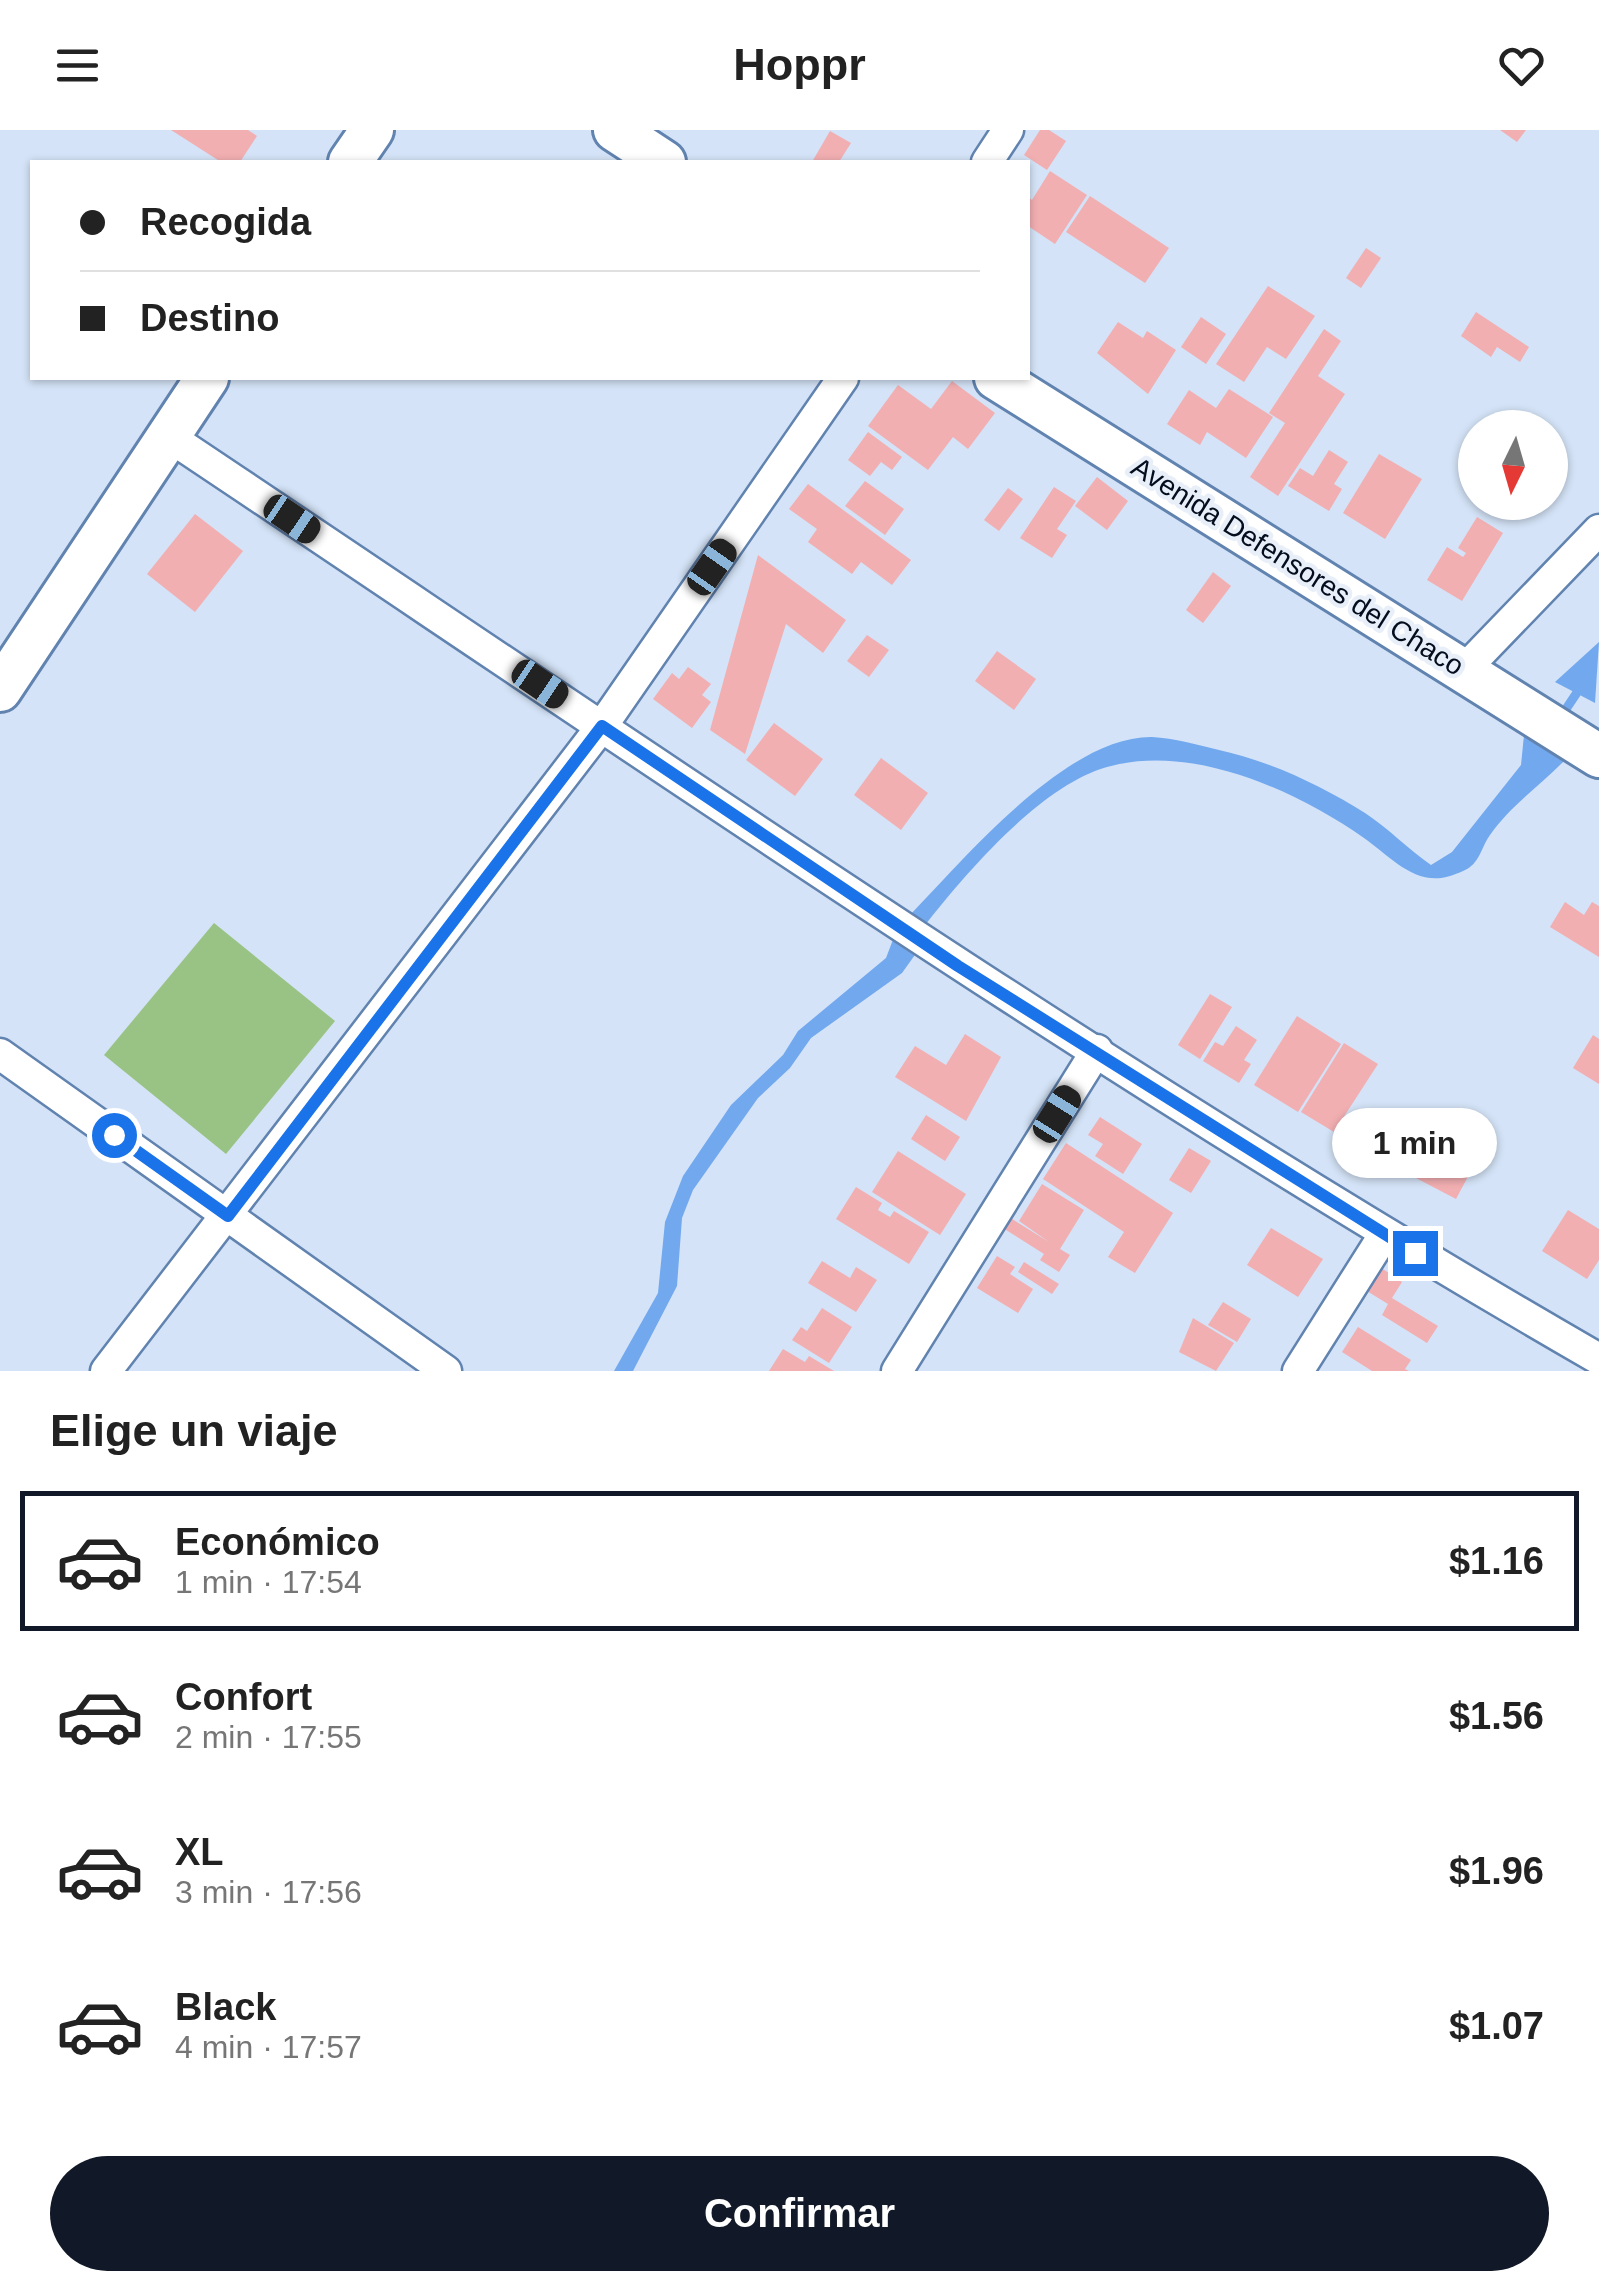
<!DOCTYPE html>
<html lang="es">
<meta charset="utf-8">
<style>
:root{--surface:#fff;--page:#f6f6f6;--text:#222;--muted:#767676;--line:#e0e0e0;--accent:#111827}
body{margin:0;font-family:Arial,sans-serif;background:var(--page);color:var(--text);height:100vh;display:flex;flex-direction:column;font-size:38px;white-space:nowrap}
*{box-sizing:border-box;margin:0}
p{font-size:32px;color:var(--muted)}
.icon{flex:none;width:55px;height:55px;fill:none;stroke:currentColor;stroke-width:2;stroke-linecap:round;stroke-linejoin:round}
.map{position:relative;height:1241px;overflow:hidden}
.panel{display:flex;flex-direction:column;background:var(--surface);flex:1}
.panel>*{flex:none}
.guide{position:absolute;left:30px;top:30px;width:1000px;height:220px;border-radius:0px;box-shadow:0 2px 8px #0004;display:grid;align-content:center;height:220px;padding:0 50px;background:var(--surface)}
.needle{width:65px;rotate:185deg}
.fabs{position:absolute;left:1458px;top:280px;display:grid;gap:20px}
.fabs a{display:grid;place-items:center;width:110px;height:110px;border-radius:50%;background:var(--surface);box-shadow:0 2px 8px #0004;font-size:50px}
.end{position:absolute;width:45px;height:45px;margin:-22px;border:12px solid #1a73e8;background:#fff;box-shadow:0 0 0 5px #fff}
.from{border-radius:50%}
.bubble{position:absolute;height:70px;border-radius:35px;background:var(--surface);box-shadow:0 2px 8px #0004;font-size:32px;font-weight:700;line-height:70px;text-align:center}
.car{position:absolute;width:30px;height:60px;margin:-30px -15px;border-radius:12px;box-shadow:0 0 8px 2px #0007;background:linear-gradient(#222 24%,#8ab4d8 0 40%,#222 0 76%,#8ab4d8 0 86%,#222 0)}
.guide b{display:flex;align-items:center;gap:35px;height:95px;font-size:38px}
.guide b+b{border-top:2px solid var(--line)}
.guide i{width:25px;height:25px;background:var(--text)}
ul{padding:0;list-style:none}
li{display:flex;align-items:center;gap:30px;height:140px;margin:0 20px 15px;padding:0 30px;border:5px solid transparent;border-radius:0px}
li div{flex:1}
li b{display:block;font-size:38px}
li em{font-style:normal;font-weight:700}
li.on{border-color:var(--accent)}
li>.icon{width:90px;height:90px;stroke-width:1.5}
h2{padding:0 50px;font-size:45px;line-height:120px}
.primary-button{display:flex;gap:20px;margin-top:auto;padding:20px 50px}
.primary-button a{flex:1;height:115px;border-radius:60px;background:var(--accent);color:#fff;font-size:40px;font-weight:700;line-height:115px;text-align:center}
header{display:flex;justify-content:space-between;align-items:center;height:130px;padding:0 50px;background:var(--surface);font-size:45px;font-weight:700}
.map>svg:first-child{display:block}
</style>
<header><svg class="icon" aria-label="menu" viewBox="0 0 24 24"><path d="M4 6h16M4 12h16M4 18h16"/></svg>Hoppr<svg class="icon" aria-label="heart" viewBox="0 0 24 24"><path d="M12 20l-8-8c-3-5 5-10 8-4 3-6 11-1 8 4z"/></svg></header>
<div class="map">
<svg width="1599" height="1241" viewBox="0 0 1599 1241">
<rect width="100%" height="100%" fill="#d4e3f7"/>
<path fill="#99c384" d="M214,793l121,98 -109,133 -122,-99z"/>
<g fill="#72a8ee">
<path d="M1599,512l-4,61 -40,-21z"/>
<path d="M1524,605l41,25c-25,26 -54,45 -75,75 -7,9 -10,25 -20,32 -5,4 -14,7 -20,9 -35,11 -60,-20 -86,-38 -69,-48 -172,-95 -257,-71 -67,19 -140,105 -182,158l-14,-11c55,-57 156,-178 241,-177 22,1 46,8 67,13 53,12 101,35 146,63 23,15 43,36 66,52l21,-13 69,-87z"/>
<path d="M894,807l23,15 -15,21 -91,65 -21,30 -32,30 -65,92 -11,28 -5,68 -44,85h-19l44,-78 7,-71 18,-46 48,-71 52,-50 15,-24 88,-73z"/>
</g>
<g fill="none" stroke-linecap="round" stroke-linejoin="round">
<path stroke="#72a8ee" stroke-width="9" d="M1560,588l22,-33"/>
</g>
<g fill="#f2afb2">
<path d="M171,0h77l9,6 -17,26h-19z"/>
<path d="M1040,0h9l17,11 -19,29 -23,-15z"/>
<path d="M1500,0h26l-9,12z"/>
<path d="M830,1l21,12 -12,19h-27z"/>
<path d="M1050,41l37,24 -32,49 -27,-18v-29l4,3z"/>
<path d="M1090,66l79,52 -24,35 -79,-51z"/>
<path d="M1366,118l15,10 -20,30 -15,-10z"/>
<path d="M1268,156l47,30 -29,43 -19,-12 -23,35 -28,-18z"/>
<path d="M1476,182l53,35 -9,15 -23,-15 -6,10 -30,-21z"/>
<path d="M1201,187l25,17 -20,30 -25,-17z"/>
<path d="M1118,192l25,16 4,-7 29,19 -28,44 -51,-41z"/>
<path d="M1324,199l17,12 -23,35 27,18 -67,102 -28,-19 35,-54 -16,-10z"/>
<path d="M952,251l43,32 -27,36 -15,-12 -25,33 -60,-44 30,-41 33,24z"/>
<path d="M1229,259l44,28 -27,41 -39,-26 -7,13 -33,-21 22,-34 27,18z"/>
<path d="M868,302l34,25 -10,13 -11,-8 -11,14 -22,-16z"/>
<path d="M1329,320l19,12 -14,22 8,5 -13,22 -41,-25 12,-18 13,8z"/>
<path d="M1379,324l43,25 -37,60 -42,-26z"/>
<path d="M1097,347l31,24 -21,29 -32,-24z"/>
<path d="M865,351l39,28 -19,26 -40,-29z"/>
<path d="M808,354l103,76 -19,25 -31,-23 -9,12 -44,-32 9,-13 -28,-20z"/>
<path d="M1054,357l22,14 -19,28 10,6 -15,23 -32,-20z"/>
<path d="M1008,358l15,11 -24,32 -15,-11z"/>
<path d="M195,384l48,37 -48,61 -48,-38z"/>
<path d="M1477,387l26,16 -41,68 -35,-21 20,-33 16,10 3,-4 -8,-5z"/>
<path d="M758,425l88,65 -23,33 -37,-29 -41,130 -35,-24z"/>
<path d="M1213,442l18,14 -28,37 -17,-13z"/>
<path d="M867,505l22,15 -20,27 -22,-16z"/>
<path d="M997,521l39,28 -22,31 -39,-29z"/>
<path d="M688,537l23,17 -9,11 9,7 -19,26 -39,-29 19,-26 7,6z"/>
<path d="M774,593l49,36 -28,37 -49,-36z"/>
<path d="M881,628l47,35 -27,37 -47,-35z"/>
<path d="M1565,772l19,13 8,-13 7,4v51l-49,-30z"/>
<path d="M1210,864l22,13 -32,52 -22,-14z"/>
<path d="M1297,886l44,28 -43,68 -44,-27z"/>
<path d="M1236,896l21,14 -13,20 7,4 -12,19 -36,-22 12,-19 8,4z"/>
<path d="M965,904l36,23 -35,64 -71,-44 20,-31 31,19z"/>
<path d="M1593,905l6,4v45l-26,-16z"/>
<path d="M1344,913l34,21 -44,68 -33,-20z"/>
<path d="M926,985l34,22 -15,24 -34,-22z"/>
<path d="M1100,987l42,27 -19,30 -28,-18 8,-12 -15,-9z"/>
<path d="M1419,992l61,32 -24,45 -61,-32z"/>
<path d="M1066,1013l107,70 -38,60 -27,-16 16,-25 -81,-53z"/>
<path d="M1189,1018l22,13 -20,32 -22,-13z"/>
<path d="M898,1021l68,43 -26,41 -68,-43z"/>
<path d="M1042,1054l42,26 -24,39 10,6 -11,17 -19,-12 4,-6 -41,-26 6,-11 40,25 -30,-21z"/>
<path d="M856,1057l26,16 -4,7 12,7 4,-6 35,21 -20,32 -73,-45z"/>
<path d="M1568,1080l31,19v31l-12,19 -45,-28z"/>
<path d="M1271,1098l52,31 -25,38 -51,-32z"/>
<path d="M997,1126l18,11 -5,7 23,15 -15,24 -41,-25z"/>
<path d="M822,1131l28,17 6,-11 21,13 -21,32 -48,-29z"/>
<path d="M1024,1132l35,22 -7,10 -34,-22z"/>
<path d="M1377,1135l25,17 -10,16 46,28 -11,17 -45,-28 6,-11 -26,-16z"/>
<path d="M1223,1172l28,17 -14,23 -29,-17z"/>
<path d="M822,1178l30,19 -23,36 -37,-23 9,-13 6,4z"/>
<path d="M1193,1188l41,25 -18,28 -37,-19z"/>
<path d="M1358,1197l53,33 -6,9 4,2h-37l-30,-19z"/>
<path d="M783,1219l22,13 4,-6 25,15h-65z"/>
</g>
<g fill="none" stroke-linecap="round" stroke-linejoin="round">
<g stroke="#6183b0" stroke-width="35">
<g id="minor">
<path d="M987,32l21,-32"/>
<path d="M168,306c472,315 939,640 1431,923"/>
<path d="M1464,540l135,-140"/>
<path d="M0,924l446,317"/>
<path d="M106,1241l496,-645 241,-348"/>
<path d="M897,1241l200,-321"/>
<path d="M1298,1241l86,-136"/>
</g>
</g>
<g stroke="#6183b0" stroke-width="48">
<g id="secondary">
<path d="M615,0l49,32"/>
<path d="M350,32l22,-32"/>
<path d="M996,248l603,378"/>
<path d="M0,560l207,-312"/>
</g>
</g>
<use href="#minor" stroke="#fff" stroke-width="30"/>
<use href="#secondary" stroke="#fff" stroke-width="42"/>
</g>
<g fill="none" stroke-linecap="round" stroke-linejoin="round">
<path stroke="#1a73e8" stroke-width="12" d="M114,1005l114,81 374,-490 356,240 457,287"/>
</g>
<g text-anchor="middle" stroke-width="9" stroke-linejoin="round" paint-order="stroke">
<g font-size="28" fill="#030d1d" stroke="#e8eff9">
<text transform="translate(1298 436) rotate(32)" y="10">Avenida Defensores del Chaco</text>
</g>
</g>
</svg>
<div class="fabs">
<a><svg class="needle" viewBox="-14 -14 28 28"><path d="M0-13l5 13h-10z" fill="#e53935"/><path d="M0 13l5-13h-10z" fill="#767676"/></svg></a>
</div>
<i class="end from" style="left:114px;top:1005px"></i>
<i class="end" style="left:1415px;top:1123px"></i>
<div class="bubble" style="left:1332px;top:978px;width:165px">1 min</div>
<i class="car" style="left:292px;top:389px;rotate:124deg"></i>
<i class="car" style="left:712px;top:437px;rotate:35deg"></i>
<i class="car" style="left:540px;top:554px;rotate:124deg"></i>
<i class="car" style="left:1057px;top:984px;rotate:32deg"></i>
<div class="guide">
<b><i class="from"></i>Recogida</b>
<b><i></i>Destino</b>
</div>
</div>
<section class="panel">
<h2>Elige un viaje</h2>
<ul>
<li class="on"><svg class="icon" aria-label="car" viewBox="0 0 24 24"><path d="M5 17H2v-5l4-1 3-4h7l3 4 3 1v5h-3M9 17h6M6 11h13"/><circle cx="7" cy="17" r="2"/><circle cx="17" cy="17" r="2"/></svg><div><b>Económico</b><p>1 min · 17:54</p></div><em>$1.16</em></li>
<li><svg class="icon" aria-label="car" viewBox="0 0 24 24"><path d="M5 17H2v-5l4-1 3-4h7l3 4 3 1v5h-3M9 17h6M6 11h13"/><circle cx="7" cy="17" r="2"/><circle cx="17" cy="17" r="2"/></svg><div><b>Confort</b><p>2 min · 17:55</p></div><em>$1.56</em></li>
<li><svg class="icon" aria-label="car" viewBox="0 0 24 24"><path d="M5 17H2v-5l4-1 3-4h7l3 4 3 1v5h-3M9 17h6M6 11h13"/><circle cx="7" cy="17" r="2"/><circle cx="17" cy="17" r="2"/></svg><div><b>XL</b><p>3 min · 17:56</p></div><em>$1.96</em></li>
<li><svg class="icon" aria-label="car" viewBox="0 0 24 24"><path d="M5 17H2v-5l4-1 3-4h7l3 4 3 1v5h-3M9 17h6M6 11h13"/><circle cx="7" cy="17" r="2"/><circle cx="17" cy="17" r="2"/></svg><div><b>Black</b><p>4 min · 17:57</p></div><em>$1.07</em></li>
</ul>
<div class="primary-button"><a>Confirmar</a></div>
</section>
